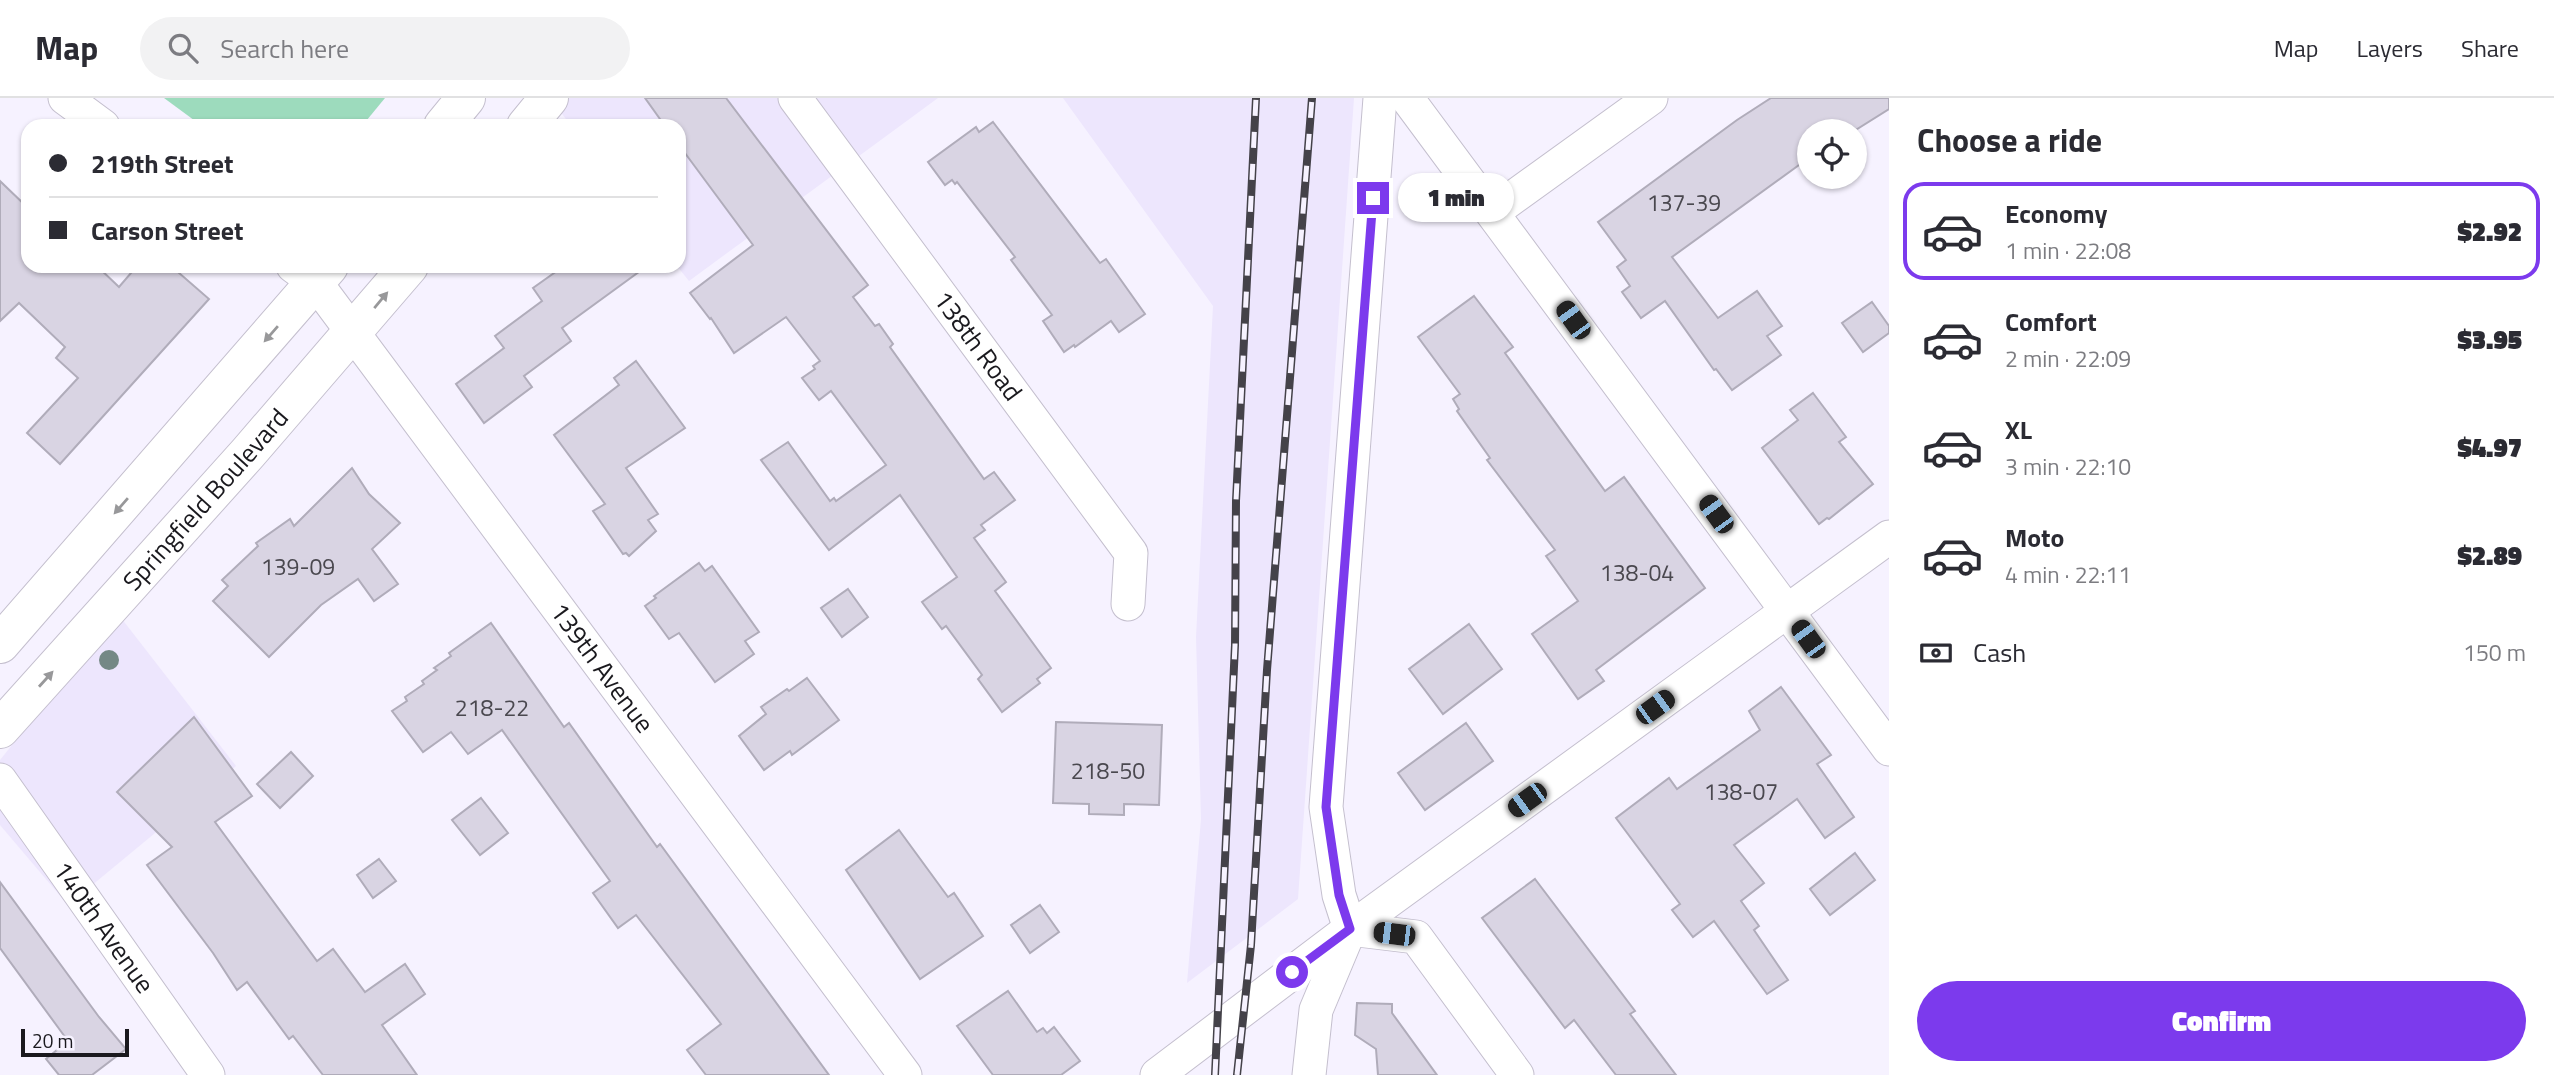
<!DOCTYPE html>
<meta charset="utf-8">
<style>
:root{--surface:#fff;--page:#f2f2f3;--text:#2b2b33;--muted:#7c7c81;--line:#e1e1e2;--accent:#7c3aed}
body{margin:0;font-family:"Titillium Web",sans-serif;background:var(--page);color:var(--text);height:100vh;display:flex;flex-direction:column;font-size:26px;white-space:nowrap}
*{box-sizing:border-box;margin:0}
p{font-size:23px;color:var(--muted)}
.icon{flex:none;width:38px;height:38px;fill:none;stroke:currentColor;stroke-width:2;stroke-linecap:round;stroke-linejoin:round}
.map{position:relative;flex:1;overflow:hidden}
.sheet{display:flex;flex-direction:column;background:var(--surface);width:665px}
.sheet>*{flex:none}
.guide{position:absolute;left:21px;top:21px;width:665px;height:154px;border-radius:21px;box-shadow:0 2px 5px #0004;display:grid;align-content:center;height:154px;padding:0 28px;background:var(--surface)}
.fabs{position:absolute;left:1797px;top:21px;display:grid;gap:14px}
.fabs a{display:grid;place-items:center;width:70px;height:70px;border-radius:50%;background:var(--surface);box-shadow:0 2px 5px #0004;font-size:35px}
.scale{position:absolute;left:21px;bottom:18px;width:108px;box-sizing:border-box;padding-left:7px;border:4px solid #1a191e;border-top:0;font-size:19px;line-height:24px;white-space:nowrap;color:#1a191e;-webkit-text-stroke:5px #f6f2ff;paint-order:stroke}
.end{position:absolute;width:32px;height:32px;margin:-16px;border:9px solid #7c3aed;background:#fff;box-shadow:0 0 0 4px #fff}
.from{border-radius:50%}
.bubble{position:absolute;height:49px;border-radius:24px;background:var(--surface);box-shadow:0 2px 5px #0004;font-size:23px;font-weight:800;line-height:49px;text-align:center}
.car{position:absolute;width:21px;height:42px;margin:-21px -10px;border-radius:9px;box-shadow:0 0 5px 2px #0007;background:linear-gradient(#222 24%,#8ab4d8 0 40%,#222 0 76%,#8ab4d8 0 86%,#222 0)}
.guide b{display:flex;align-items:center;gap:24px;height:66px;font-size:26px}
.guide b+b{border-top:2px solid var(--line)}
.guide i{width:18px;height:18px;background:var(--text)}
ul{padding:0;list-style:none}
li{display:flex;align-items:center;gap:21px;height:98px;margin:0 14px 10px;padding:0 14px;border:4px solid transparent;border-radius:21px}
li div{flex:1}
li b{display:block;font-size:26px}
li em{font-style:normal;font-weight:800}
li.selected{border-color:var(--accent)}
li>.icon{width:63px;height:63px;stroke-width:1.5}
h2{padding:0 28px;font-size:32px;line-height:84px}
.pay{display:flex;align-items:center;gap:18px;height:77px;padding:0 28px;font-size:26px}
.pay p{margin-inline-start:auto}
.primary-button{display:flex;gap:14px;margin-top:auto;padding:14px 28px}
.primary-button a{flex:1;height:80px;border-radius:42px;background:var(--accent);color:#fff;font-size:28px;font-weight:800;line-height:80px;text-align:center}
header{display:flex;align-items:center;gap:42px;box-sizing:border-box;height:98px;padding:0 35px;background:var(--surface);border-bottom:2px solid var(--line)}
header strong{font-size:33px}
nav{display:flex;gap:38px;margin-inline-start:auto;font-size:24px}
.search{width:490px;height:63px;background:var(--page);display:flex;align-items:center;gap:18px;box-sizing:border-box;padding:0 24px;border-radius:38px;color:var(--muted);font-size:26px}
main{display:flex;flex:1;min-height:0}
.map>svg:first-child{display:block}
</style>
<header>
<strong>Map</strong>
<div class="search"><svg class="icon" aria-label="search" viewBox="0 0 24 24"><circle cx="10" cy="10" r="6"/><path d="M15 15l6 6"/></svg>Search here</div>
<nav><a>Map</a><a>Layers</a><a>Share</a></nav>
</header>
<main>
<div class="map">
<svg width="1889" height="977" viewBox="0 0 1889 977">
<rect width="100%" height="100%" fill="#f6f2ff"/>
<g fill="#ede6fd">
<path d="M565,0h373l-249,183 -12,-15 2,-140h-108l-14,-19z"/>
<path d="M1063,0h291l-56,801 -111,84 14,-164 -5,-182 17,-331z"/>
<path d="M118,516l118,152 -168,139 -68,-80v-65z"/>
</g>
<path fill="#9ddbbd" d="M164,0h221l-23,28h-160z"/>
<g fill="#d9d4e3" stroke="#b0acba" stroke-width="2">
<path d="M645,0h81l142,187 -15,12 22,29 4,-2 14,20 -3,3 94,132 10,-7 21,28 -34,25 4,5 -11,8 32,44 -11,9 56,77 -14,11 3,4 -38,29 -24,-33 4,-4 -36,-49 -4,3 -20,-27 35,-25 -57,-82 -71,55 -68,-90 27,-18 42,59 4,-3 2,3 50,-36 -55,-74 -12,9 -17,-22 13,-9 -2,-3 7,-5 -34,-44 -52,36 -23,-35 -1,1 -20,-26 63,-48 -74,-100v-19h-14z"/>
<path d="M1771,0h118v11l-35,22h-44v26l-138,100 46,61 39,-27 25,35 -15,10 14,19 -49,35 -16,-21 -2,1 -49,-69 -24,17 -19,-26 8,-6 -13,-19 9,-7 -28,-38 139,-102z"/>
<path d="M993,24l107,141 6,-4 39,55 -26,18 -8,-11 -36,26 -1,-2 -10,7 -21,-31 9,-6 -41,-55 4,-3 -58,-75 -2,2 -3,-4 -7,5 -17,-23 48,-35 3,5z"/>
<path d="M0,83l28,27v58h69l22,21 18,-21h34l38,33 -149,165 -33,-31 51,-55 -22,-20 9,-11 -46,-44 -19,18z"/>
<path d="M564,168h83l-85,62 9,13 -47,35 8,11 -48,36 -28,-39 48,-36 -9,-12 47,-35 -9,-13z"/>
<path d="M1474,198l39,51 -8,6 100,138 19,-14 81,111 -109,82 8,11 -26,18 -46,-65 46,-33 -32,-45 9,-6 -68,-90 3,-2 -33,-47 2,-2 -6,-10 7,-5 -42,-57z"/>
<path d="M1872,204l17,24v7l-26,19 -21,-29z"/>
<path d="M636,263l49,67 -59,40 32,46 -10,6 8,11 -27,25 -3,-3 -3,1 -30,-43 12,-7 -51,-69 65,-50 -5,-7z"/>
<path d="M1813,295l33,44 -7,5 34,42 -44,35 -2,-1 -8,6 -57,-76 36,-28 -8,-10z"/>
<path d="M352,370l17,26 31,29 -28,26 26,35 -24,17 -16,-22 -37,26 -52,52 -56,-56 15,-15 -6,-6 36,-34 -2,-3 34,-24 4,7z"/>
<path d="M699,465l6,8 7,-5 47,66 -14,9 9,13 -39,28 -36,-49 -10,6 -24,-33 11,-8 -2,-2z"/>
<path d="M848,491l20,28 -26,20 -21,-29z"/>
<path d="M491,525l73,104 5,-4 88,124 3,-3 169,231h-123l-19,-25 34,-26 -85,-109 -18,13 -25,-35 17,-12 -108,-151 -34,24 -17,-22 -28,20 -31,-41 15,-10 -2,-4 19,-13 -2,-3 15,-11 -3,-2 17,-12 -2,-3z"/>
<path d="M1469,526l33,45 -59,45 -34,-45z"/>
<path d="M807,580l32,42 -47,35 -2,-4 -26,19 -25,-34 27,-22 -5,-7 26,-18 2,2z"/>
<path d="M1781,589l50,68 -14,9 37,53 -29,21 -28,-39 -63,46 30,38 -23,18 18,25 -5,4 34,50 -21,14 -53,-73 -21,16 -21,-27 8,-6 -64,-86 53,-40 8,11 83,-59 -11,-19z"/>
<path d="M194,619l58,79 -37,26 102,139 16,-12 32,43 40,-28 20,30 -43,31 35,50h-94l-30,-39 -4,3 -42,-57 -10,8 -24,-37 -66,-88 25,-18 -55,-55z"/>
<path d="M1056,624l106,3 -3,80 -35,-1v11l-35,-1v-10l-36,-1z"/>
<path d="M1466,625l27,38 -68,49 -27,-37z"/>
<path d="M291,654l22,24 -33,32 -23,-24z"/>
<path d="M481,700l27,35 -28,22 -28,-35z"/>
<path d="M899,732l49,67 6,-4 29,43 -63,43 -74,-109z"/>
<path d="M1855,755l20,27 -45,35 -20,-26z"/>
<path d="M379,761l17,22 -23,17 -16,-23z"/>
<path d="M1535,781l100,132 -5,3 46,61h-60l-42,-55 -9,8 -83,-110z"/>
<path d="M0,784l99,135 27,32 -34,26h-33l-13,-16 22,-18 -68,-93z"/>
<path d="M1040,807l19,27 -29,21 -19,-28z"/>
<path d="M1008,893l29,41 6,-4 4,5 7,-6 26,34 -19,14h-68l-36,-49z"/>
<path d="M1357,905l35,1v9l45,62h-59l-2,-26 -21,-14z"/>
</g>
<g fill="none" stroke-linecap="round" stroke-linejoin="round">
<g stroke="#c4bfce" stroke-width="35">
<g id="minor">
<path d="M65,0l38,28"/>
<path id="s1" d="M795,0l336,455 -3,51"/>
<path d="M1407,0l482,651"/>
<path d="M1493,114l158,-114"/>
<path id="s2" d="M293,168l23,17 589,792"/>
<path id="s3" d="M0,682l208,295"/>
<path d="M1350,831l66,8 101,138"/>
<path d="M1157,977l193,-146 539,-392"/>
<path d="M1309,977l7,-65 34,-81 -11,-34 -13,-88 54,-709"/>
</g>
</g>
<g stroke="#c4bfce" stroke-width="40">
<g id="primary">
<path d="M443,28l23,-28"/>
<path d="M526,28l23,-28"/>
<path d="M0,546l329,-378"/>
<path id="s4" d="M0,631l248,-276 161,-187"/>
</g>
</g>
<use href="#minor" stroke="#fff" stroke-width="33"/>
<use href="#primary" stroke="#fff" stroke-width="38"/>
<g stroke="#444249" stroke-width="8">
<g id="rail">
<path d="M1215,977l20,-430 1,-144 20,-403"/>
<path d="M1237,977l14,-130 16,-275 45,-572"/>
</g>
</g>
<use href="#rail" stroke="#f6f2ff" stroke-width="5" stroke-dasharray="16" stroke-linecap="butt"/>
</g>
<circle fill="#748885" cx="109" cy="562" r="10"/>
<defs><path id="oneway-solid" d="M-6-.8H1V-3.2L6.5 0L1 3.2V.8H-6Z" transform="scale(1.75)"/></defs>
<g fill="#98989a">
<use href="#oneway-solid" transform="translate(381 202) rotate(-50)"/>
<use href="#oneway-solid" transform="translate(271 236) rotate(131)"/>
<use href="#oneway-solid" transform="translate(121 408) rotate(131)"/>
<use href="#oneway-solid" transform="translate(46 581) rotate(-48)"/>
</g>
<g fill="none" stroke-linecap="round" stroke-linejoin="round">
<path stroke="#7c3aed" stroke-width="9" d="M1292,874l58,-43 -11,-34 -13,-88 47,-609"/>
</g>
<g text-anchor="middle" stroke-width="5" stroke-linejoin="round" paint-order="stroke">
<g font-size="23" fill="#4a484f">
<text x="1684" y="113">137-39</text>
<text x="298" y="477">139-09</text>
<text x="1637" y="483">138-04</text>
<text x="492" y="618">218-22</text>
<text x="1108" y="681">218-50</text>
<text x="1741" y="702">138-07</text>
</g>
<g font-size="26" fill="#1a191e" stroke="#f6f2ff">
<text dy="9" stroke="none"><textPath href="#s1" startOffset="308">138th Road</textPath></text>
<text dy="9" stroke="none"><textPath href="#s4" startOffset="308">Springfield Boulevard</textPath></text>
<text dy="9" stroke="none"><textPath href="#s2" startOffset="508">139th Avenue</textPath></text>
<text dy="9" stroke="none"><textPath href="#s3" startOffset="180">140th Avenue</textPath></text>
</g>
</g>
</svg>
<div class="fabs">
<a><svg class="icon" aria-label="locate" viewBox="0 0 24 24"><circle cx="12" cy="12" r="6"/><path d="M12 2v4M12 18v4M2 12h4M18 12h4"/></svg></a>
</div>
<div class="scale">20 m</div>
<i class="end from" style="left:1292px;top:874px"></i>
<i class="end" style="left:1373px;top:100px"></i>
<div class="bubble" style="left:1398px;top:75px;width:116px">1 min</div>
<i class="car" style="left:1573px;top:222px;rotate:324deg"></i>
<i class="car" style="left:1716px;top:416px;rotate:324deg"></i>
<i class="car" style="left:1808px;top:541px;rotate:324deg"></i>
<i class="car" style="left:1655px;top:609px;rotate:54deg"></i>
<i class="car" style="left:1527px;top:702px;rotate:234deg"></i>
<i class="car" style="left:1394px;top:836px;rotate:277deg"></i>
<div class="guide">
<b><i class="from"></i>219th Street</b>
<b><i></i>Carson Street</b>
</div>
</div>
<section class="sheet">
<h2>Choose a ride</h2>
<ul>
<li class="selected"><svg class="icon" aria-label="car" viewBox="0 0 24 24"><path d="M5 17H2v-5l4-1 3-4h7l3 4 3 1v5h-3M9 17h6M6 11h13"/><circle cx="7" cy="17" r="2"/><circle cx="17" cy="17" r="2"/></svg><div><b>Economy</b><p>1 min · 22:08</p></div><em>$2.92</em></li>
<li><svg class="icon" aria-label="car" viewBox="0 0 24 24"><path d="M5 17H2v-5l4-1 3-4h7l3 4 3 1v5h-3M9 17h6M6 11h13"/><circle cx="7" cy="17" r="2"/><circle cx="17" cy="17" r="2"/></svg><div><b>Comfort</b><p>2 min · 22:09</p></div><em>$3.95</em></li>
<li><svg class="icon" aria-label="car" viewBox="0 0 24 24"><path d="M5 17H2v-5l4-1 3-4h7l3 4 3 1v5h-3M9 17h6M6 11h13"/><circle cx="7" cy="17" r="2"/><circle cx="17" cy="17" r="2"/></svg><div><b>XL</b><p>3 min · 22:10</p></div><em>$4.97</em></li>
<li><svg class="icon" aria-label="car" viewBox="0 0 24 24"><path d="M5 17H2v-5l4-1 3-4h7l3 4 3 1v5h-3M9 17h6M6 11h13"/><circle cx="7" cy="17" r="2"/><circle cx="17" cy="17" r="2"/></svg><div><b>Moto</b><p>4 min · 22:11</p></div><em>$2.89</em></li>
</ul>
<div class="pay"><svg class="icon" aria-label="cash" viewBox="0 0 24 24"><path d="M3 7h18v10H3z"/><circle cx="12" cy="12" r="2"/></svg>Cash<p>150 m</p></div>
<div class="primary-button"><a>Confirm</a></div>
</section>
</main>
